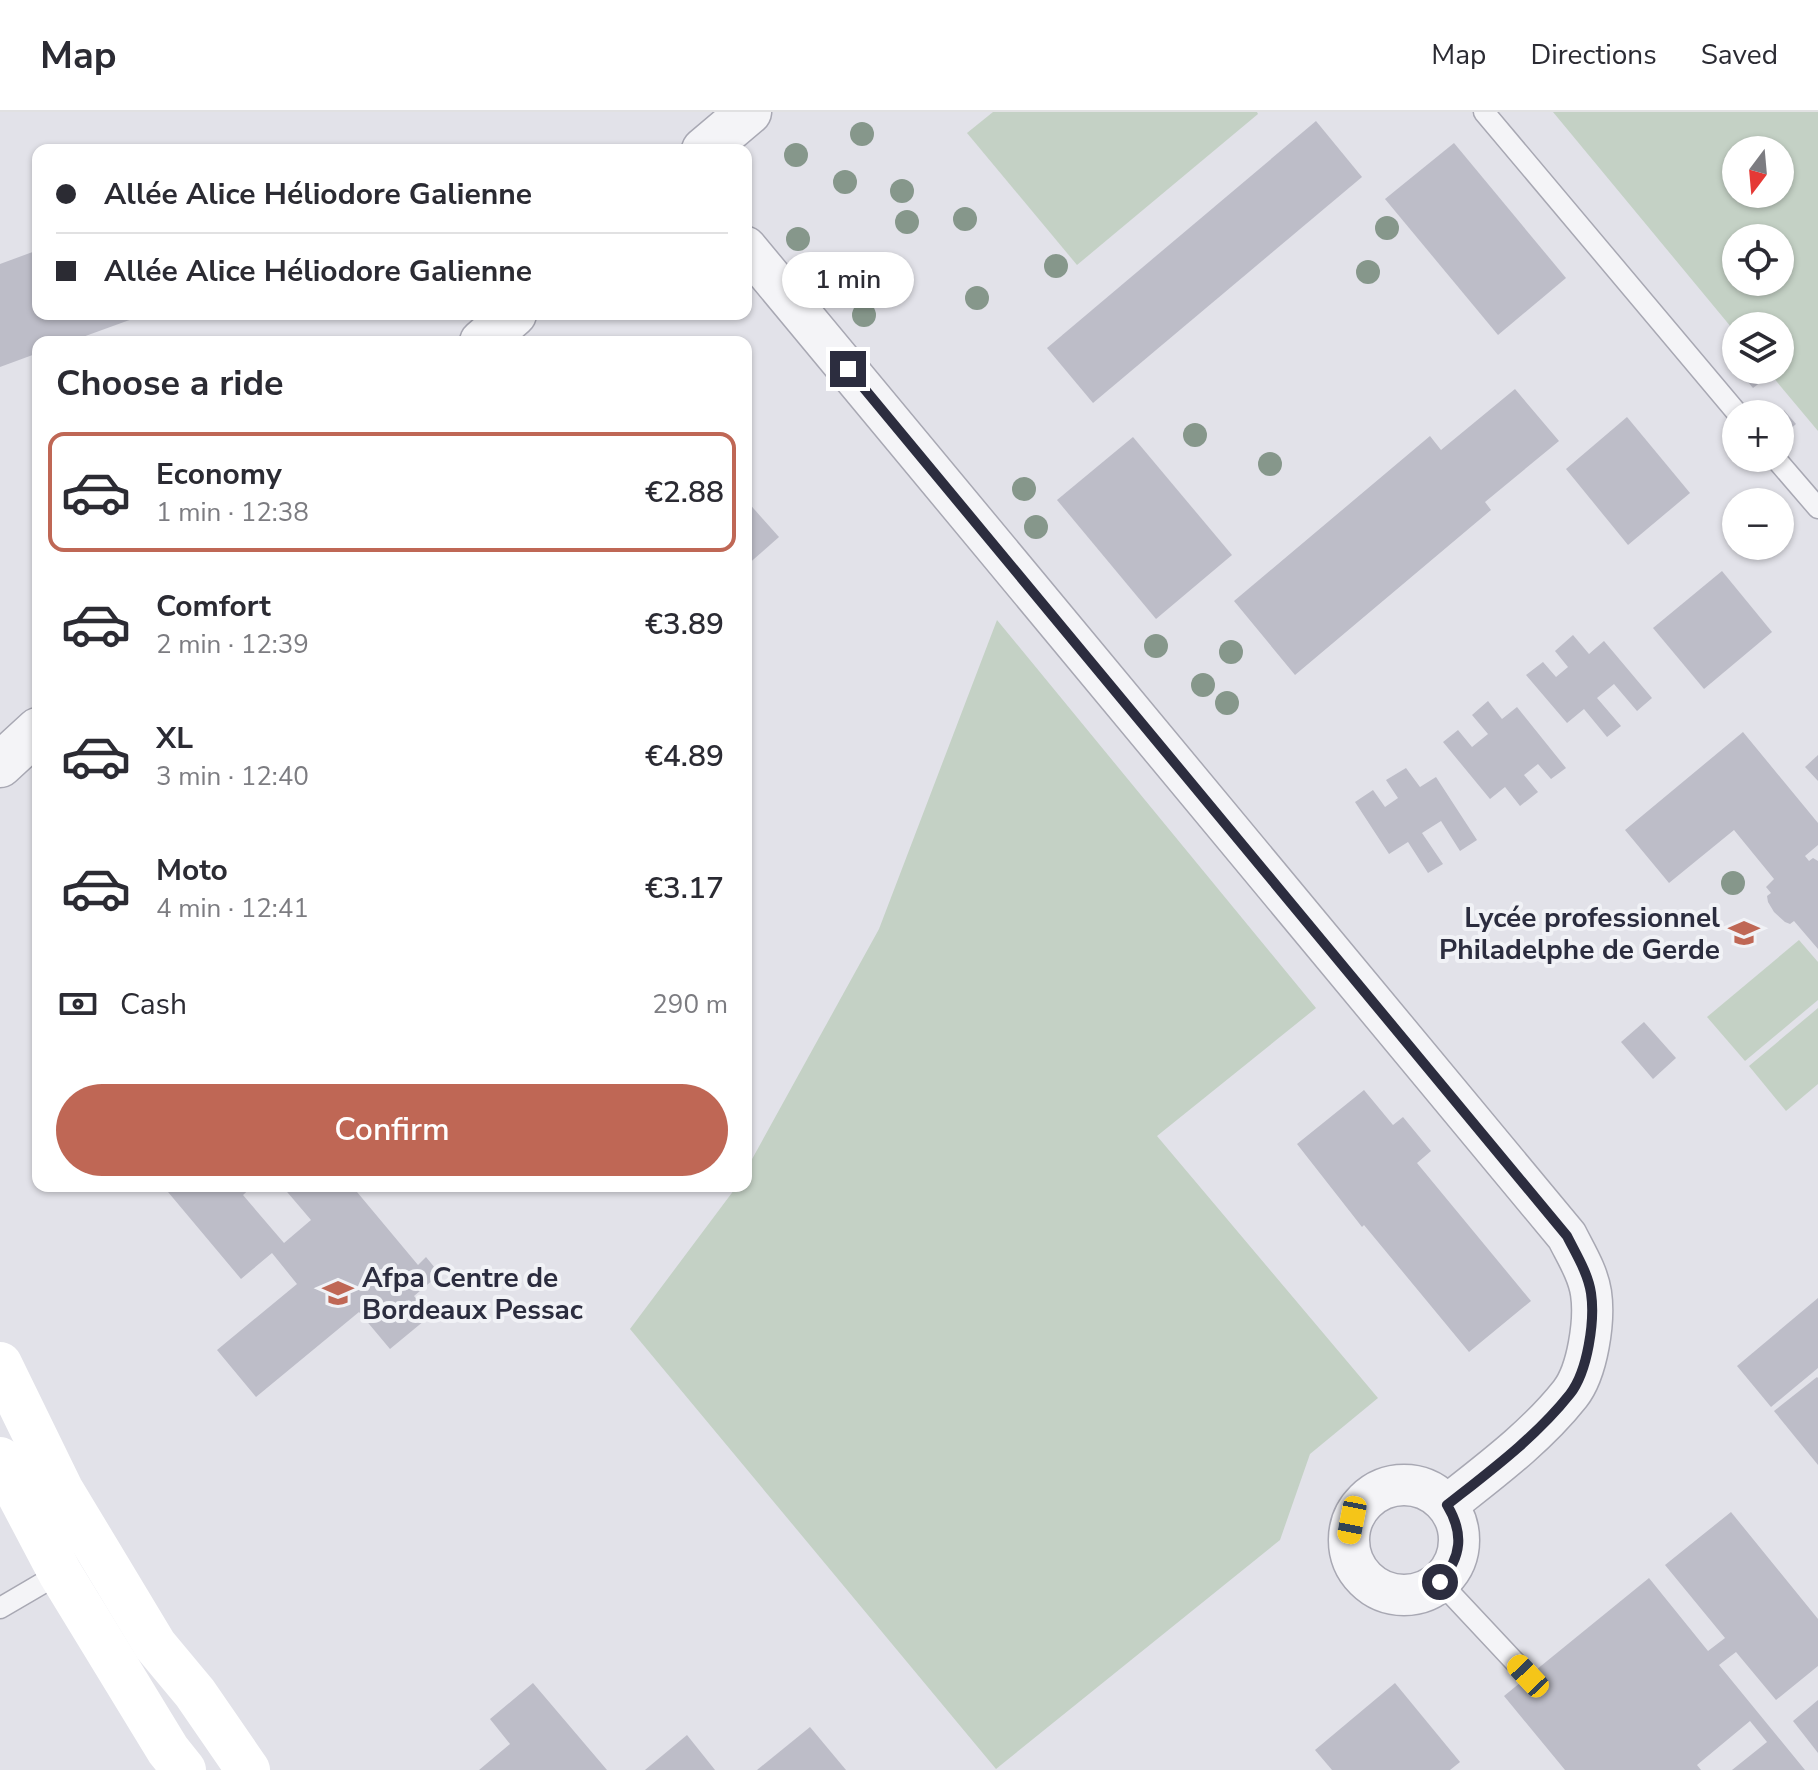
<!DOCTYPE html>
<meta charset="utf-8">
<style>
:root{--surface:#fff;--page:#f7f7f7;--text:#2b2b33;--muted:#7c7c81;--line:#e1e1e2;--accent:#bf6755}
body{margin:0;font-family:"Nunito Sans",sans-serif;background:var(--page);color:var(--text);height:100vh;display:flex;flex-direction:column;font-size:30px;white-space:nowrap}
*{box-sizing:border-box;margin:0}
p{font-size:26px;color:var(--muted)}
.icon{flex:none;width:44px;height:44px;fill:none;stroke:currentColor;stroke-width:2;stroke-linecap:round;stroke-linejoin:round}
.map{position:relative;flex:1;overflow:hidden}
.drawer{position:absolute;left:32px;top:224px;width:720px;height:856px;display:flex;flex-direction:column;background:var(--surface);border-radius:16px;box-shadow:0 2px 6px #0004}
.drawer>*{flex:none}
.hud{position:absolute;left:32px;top:32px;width:720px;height:176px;border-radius:16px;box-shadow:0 2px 6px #0004;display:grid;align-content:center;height:176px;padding:0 24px;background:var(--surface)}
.needle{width:52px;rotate:196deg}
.fabs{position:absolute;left:1722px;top:24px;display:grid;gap:16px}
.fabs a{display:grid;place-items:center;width:72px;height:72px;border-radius:50%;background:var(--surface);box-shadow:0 2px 6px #0004;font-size:40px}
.end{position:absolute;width:36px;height:36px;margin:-18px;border:10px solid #2c2d3f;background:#fff;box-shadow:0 0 0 4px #fff}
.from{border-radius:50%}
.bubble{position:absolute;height:56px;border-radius:28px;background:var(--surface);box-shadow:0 2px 6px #0004;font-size:26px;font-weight:600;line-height:56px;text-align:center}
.car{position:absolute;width:24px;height:48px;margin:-24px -12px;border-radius:10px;box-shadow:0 0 6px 2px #0007;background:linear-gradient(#f5c518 24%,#345 0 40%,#f5c518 0 76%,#345 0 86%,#f5c518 0)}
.hud b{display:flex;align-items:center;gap:28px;height:76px;font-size:30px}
.hud b+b{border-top:2px solid var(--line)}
.hud i{width:20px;height:20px;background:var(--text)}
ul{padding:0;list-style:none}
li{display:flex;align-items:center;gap:24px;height:120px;margin:0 16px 12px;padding:0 8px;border:4px solid transparent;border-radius:16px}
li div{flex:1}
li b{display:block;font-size:30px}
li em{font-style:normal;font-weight:600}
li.current{border-color:var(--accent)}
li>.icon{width:72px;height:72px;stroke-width:1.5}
h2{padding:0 24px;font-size:36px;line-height:96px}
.pay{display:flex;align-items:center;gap:20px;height:88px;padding:0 24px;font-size:30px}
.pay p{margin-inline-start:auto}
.button{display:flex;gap:16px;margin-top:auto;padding:16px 24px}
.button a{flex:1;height:92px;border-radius:48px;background:var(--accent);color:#fff;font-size:32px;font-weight:600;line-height:92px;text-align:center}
header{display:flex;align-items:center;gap:48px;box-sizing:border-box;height:112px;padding:0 40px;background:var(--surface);border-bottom:2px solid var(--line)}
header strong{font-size:38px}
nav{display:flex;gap:44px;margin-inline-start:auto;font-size:28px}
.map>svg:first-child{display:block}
</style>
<header>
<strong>Map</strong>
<nav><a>Map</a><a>Directions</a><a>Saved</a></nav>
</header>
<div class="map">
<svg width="1818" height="1658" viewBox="0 0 1818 1658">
<rect width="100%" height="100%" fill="#e2e2e9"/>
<g fill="#c4d1c5" fill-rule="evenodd">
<path d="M993,0h264l1,2 -181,151 -110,-132z"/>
<path d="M1553,0h265v319l-51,-61h13v-44h-44v7zM1736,38h44v44h-44zM1736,126h44v44h-44z"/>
<path d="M997,508l319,388 -159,128 221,262 -68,56 -30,86 -284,229 -366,-440 107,-143h9v-16l133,-241z"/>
<path d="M1799,828l19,22v38l-73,61 -38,-44z"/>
<path d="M1818,896v76l-32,27 -37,-45z"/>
</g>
<g fill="#bdbdc8">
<path d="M1316,9l46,56 -269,226 -46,-55z"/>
<path d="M1454,31l112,135 -68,57 -113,-136z"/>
<path d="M38,138v64h108l-77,28h-31v11l-38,14v-103z"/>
<path d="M1738,258h27l4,6 -16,12z"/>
<path d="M1515,277l44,52 -74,61 6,8 -196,165 -61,-74 196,-165 11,14z"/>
<path d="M1784,298l12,14 -9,8 -7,-9v-9z"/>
<path d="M1627,305l63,76 -62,52 -62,-76z"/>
<path d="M1133,325l99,118 -76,64 -99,-119z"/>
<path d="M746,388l33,37 -33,29z"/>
<path d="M1722,459l50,61 -68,57 -51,-61z"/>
<path d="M1573,523l16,19 15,-13 48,57 -15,13 -23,-27 -17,14 24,28 -14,11 -23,-28 -17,14 -41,-48 17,-13 13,15 12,-10 -13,-16z"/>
<path d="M1488,589l14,18 15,-12 49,61 -15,11 -13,-15 -14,11 14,17 -18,14 -15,-19 -15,12 -47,-57 15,-12 14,17 16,-13 -16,-19z"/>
<path d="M1743,620l75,91v22l-13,11 4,5 4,-3 5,3v88l-24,-28 -4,3 -5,-2 -11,-10 -6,-10 -1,-6 4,-3 -5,-6 8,-8 -40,-49 -65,53 -44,-53z"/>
<path d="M1818,643v26l-13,-14z"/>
<path d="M1406,656l14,19 16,-10 41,63 -17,11 -19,-30 -19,12 21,31 -15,9 -20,-31 -19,12 -34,-52 18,-12 12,17 13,-9 -12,-18z"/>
<path d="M1644,910l32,36 -23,21 -32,-37z"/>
<path d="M1364,978l29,35 10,-8 28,34 -14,12 114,138 -62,51 -105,-127 -2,2 -65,-83z"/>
<path d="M163,1074h90l-10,9 41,48 27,-23 -29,-34h70l66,79 8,-8 14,17 -26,22 16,20 -40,33 -31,-37 -103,85 -39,-47 80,-66 -25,-31 -31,26z"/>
<path d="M1818,1186v70l-47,39 -34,-41z"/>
<path d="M1817,1265l1,1v87l-44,-54z"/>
<path d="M1731,1400l87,107v47l-42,34 -40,-48 -17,13 86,105h-73l35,-28 -17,-21 -53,44 4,5h-136l-61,-74 145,-118 59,73 17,-13 -60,-73z"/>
<path d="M533,1571l74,87h-128l31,-26 -20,-25z"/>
<path d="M1395,1571l65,79 -10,8h-118l-17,-20z"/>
<path d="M1818,1588v53l-25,-32z"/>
<path d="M810,1615l36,43h-89z"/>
<path d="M687,1623l28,35h-70z"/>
</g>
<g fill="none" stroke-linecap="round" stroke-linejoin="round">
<g stroke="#a8a8b3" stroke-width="23">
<g id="service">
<path d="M1484,0l254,302"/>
<path d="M1775,346l43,50"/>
<path d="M1440,1470l88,94"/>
<path d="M0,1496l60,-35"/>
</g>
</g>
<g stroke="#a8a8b3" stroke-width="43">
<g id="minor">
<path d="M746,135l821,989c9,18 21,37 24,57 4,27 -3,78 -21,101 -34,43 -80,77 -123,111"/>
<circle cx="1404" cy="1428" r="55"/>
</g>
</g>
<g stroke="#a8a8b3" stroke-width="47">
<g id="tertiary">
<path d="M704,38l45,-38"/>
<path d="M482,230l32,-28"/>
<path d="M0,653l38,-35"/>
</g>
</g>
<use href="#service" stroke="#f4f4f7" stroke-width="20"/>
<use href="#minor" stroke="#f4f4f7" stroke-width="40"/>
<use href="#tertiary" stroke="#f4f4f7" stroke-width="44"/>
<g stroke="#fff" stroke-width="44">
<path d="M0,1252l61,125 94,156 40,48 53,77"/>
<path d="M0,1347l60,114 108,177 16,20"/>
</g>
</g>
<g fill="#86978b">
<circle cx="862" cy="22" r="12"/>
<circle cx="796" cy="43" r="12"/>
<circle cx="845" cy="70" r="12"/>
<circle cx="902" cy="79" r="12"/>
<circle cx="965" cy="107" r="12"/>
<circle cx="907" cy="110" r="12"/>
<circle cx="1387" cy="116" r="12"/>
<circle cx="798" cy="127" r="12"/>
<circle cx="1056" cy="154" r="12"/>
<circle cx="1368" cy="160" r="12"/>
<circle cx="977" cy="186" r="12"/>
<circle cx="864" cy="203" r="12"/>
<circle cx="1195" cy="323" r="12"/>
<circle cx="1270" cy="352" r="12"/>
<circle cx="1024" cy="377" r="12"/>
<circle cx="1036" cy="415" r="12"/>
<circle cx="1156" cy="534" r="12"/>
<circle cx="1231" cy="540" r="12"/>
<circle cx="1203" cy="573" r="12"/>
<circle cx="1227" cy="591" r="12"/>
<circle cx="1733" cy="771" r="12"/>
</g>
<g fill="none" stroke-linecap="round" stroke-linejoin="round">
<path stroke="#2c2d3f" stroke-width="10" d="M848,257l719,867c9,18 21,37 24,57 4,27 -3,78 -21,101 -34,43 -80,77 -123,111 17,28 15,52 -7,77"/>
</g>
<defs>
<g id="school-bare" transform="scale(2.4)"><path d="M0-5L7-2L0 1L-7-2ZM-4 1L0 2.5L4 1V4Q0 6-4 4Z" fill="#bf6755" stroke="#f1f2f6" stroke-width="2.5" paint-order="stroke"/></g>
<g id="university-bare" transform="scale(2.4)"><path d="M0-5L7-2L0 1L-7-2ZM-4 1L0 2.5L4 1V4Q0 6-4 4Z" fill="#bf6755" stroke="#f1f2f6" stroke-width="2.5" paint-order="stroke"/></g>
</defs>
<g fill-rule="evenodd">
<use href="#school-bare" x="1744" y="821"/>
<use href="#university-bare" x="338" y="1181"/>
</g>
<g text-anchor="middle" stroke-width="8" stroke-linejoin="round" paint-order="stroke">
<g font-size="28" font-weight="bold" fill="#2c2d3f" stroke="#f1f2f6" text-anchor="end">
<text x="1720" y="815">Lycée professionnel<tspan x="1720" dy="32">Philadelphe de Gerde</tspan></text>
<text x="362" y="1175" text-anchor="start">Afpa Centre de<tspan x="362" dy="32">Bordeaux Pessac</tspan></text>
</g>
</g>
</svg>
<div class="fabs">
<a><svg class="needle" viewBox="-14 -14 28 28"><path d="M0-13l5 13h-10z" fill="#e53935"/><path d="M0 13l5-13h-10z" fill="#7c7c81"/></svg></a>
<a><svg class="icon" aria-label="locate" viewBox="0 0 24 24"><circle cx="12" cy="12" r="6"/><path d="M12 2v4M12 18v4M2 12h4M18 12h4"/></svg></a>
<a><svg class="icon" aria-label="layers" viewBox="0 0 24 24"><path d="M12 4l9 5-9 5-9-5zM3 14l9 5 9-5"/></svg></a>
<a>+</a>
<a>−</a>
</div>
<i class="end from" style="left:1440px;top:1470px"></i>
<i class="end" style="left:848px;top:257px"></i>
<div class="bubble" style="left:782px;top:140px;width:132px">1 min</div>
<i class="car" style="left:1352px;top:1408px;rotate:191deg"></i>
<i class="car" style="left:1528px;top:1564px;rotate:317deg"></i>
<div class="hud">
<b><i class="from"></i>Allée Alice Héliodore Galienne</b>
<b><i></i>Allée Alice Héliodore Galienne</b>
</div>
<section class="drawer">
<h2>Choose a ride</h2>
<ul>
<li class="current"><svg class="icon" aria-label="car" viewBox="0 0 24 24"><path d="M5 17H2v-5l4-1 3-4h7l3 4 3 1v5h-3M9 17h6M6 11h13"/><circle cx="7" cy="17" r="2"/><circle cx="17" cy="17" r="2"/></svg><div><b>Economy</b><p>1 min · 12:38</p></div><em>€2.88</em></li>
<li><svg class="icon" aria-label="car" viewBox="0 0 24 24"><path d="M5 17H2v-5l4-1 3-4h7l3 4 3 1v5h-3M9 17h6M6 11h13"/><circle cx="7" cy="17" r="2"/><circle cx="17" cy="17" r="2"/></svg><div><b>Comfort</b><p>2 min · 12:39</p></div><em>€3.89</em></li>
<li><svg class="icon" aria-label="car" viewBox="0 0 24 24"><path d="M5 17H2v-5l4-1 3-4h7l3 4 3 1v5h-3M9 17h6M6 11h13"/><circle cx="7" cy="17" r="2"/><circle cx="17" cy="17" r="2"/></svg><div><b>XL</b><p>3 min · 12:40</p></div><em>€4.89</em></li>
<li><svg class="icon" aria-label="car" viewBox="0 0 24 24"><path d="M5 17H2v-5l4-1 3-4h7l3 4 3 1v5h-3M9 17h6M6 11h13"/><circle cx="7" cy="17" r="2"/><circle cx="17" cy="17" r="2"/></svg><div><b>Moto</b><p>4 min · 12:41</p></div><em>€3.17</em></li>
</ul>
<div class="pay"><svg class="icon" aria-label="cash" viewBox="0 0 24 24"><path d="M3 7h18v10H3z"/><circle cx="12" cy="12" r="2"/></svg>Cash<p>290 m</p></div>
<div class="button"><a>Confirm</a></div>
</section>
</div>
